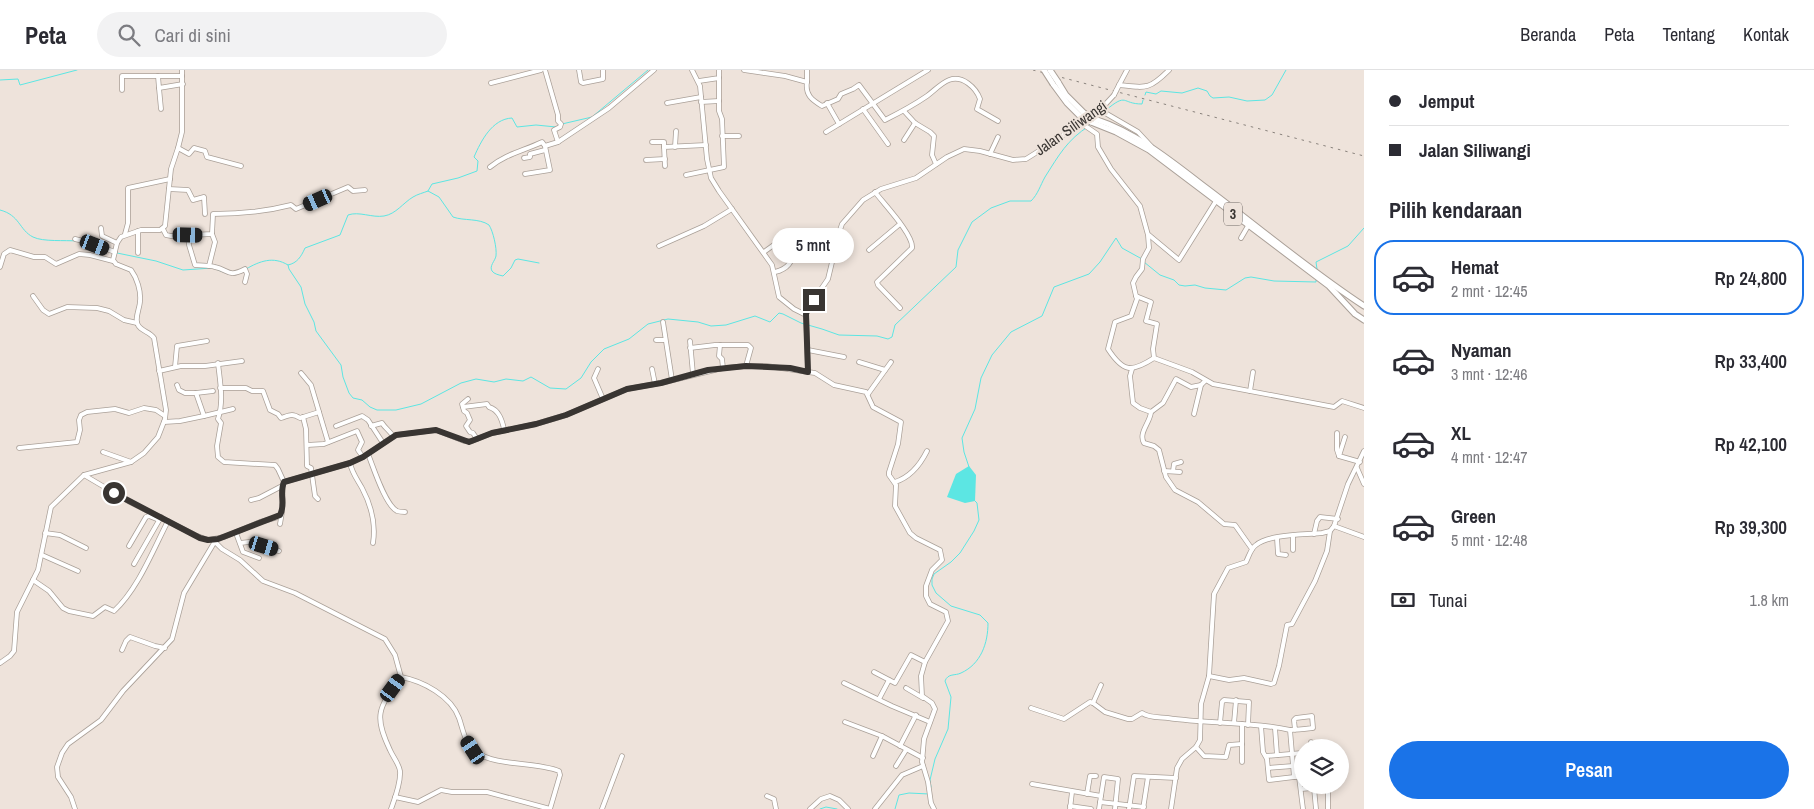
<!DOCTYPE html>
<html lang="id">
<meta charset="utf-8">
<style>
:root{--surface:#fff;--page:#f2f2f3;--text:#2b2b33;--muted:#7c7c81;--line:#e1e1e2;--accent:#1a73e8}
body{margin:0;font-family:"Archivo Narrow",sans-serif;background:var(--page);color:var(--text);height:100vh;display:flex;flex-direction:column;font-size:19px;white-space:nowrap}
*{box-sizing:border-box;margin:0}
p{font-size:16px;color:var(--muted)}
.icon{flex:none;width:28px;height:28px;fill:none;stroke:currentColor;stroke-width:2;stroke-linecap:round;stroke-linejoin:round}
.map{position:relative;flex:1;overflow:hidden}
.drawer{display:flex;flex-direction:column;background:var(--surface);width:450px}
.drawer>*{flex:none}
.top-card{display:grid;align-content:center;height:110px;padding:0 25px;background:var(--surface)}
.buttons{position:absolute;left:1294px;top:669px;display:grid;gap:10px}
.buttons a{display:grid;place-items:center;width:55px;height:55px;border-radius:50%;background:var(--surface);box-shadow:0 2px 8px #0003;font-size:25px}
.end{position:absolute;width:22px;height:22px;margin:-11px;border:6px solid #393532;background:#fff;box-shadow:0 0 0 2px #fff}
.from{border-radius:50%}
.bubble{position:absolute;height:35px;border-radius:18px;background:var(--surface);box-shadow:0 2px 8px #0003;font-size:16px;font-weight:600;line-height:35px;text-align:center}
.car{position:absolute;width:15px;height:30px;margin:-15px -8px;border-radius:6px;box-shadow:0 0 4px 1px #0007;background:linear-gradient(#222 24%,#8ab4d8 0 40%,#222 0 76%,#8ab4d8 0 86%,#222 0)}
.top-card b{display:flex;align-items:center;gap:18px;height:48px;font-size:19px}
.top-card b+b{border-top:1px solid var(--line)}
.top-card i{width:12px;height:12px;background:var(--text)}
ul{padding:0;list-style:none}
li{display:flex;align-items:center;gap:15px;height:75px;margin:0 10px 8px;padding:0 15px;border:2px solid transparent;border-radius:20px}
li div{flex:1}
li b{display:block;font-size:19px}
li em{font-style:normal;font-weight:600}
li.current{border-color:var(--accent)}
li>.icon{width:45px;height:45px;stroke-width:1.5}
h2{padding:0 25px;font-size:22px;line-height:60px}
.pay{display:flex;align-items:center;gap:12px;height:55px;padding:0 25px;font-size:19px}
.pay p{margin-inline-start:auto}
.button{display:flex;gap:10px;margin-top:auto;padding:10px 25px}
.button a{flex:1;height:58px;border-radius:30px;background:var(--accent);color:#fff;font-size:20px;font-weight:600;line-height:58px;text-align:center}
header{display:flex;align-items:center;gap:30px;box-sizing:border-box;height:70px;padding:0 25px;background:var(--surface);border-bottom:1px solid var(--line)}
header strong{font-size:24px}
nav{display:flex;gap:28px;margin-inline-start:auto;font-size:18px}
.search{width:350px;height:45px;background:var(--page);display:flex;align-items:center;gap:12px;box-sizing:border-box;padding:0 18px;border-radius:28px;color:var(--muted);font-size:19px}
main{display:flex;flex:1;min-height:0}
.map>svg:first-child{display:block}
</style>
<header>
<strong>Peta</strong>
<div class="search"><svg class="icon" aria-label="search" viewBox="0 0 24 24"><circle cx="10" cy="10" r="6"/><path d="M15 15l6 6"/></svg>Cari di sini</div>
<nav><a>Beranda</a><a>Peta</a><a>Tentang</a><a>Kontak</a></nav>
</header>
<main>
<div class="map">
<svg width="1364" height="739" viewBox="0 0 1364 739">
<rect width="100%" height="100%" fill="#eee3db"/>
<path fill="#5ce6e3" d="M969,396l7,9 -1,26 -10,2 -18,-6 9,-23z"/>
<g fill="none" stroke-linecap="round" stroke-linejoin="round">
<g stroke="#5ce6e3" stroke-width="1">
<path d="M0,10l18,-1 2,6 57,-15"/>
<path d="M1145,25l1,-3 10,2 5,-3 21,2 16,-5 9,3 3,5 3,2 16,-1 18,4 18,-1 7,-5 14,-25"/>
<path d="M1106,40c22,-18 15,-6 36,-6l1,-4"/>
<path d="M562,54l30,-7 56,-47"/>
<path d="M428,121l4,-7 26,-6 19,-7 1,-10 -4,-4c7,-16 18,-38 38,-39l5,9 19,-2 20,2"/>
<path d="M0,140c20,5 19,20 33,27 10,5 32,3 44,4"/>
<path d="M117,183l39,8 27,9 29,-2"/>
<path d="M1144,192l16,13 14,5 5,5 6,1 10,-1 10,3 21,2 19,-12 6,-1 23,4 42,1v-4"/>
<path d="M288,195l1,4 12,18 4,17 9,18 2,9 25,34 2,12 6,16 4,5 9,2 8,7 7,3h19l25,-6 40,-21 15,-4 18,3 12,-3 17,2 8,-4 19,11 16,1 15,-11 10,-16 13,-13 25,-10 19,-15 20,-5 30,3 13,4 15,-1 29,-9 15,6 9,-9 4,1 18,9 21,6 17,6 38,1 11,3 4,-2 3,-12 61,-58 2,-17 14,-28 19,-14 19,-7h21c7,-7 9,-15 14,-24 14,-22 22,-37 44,-51"/>
<path d="M246,199c14,-8 27,-13 42,-4 9,-2 13,-8 17,-17l35,-13 8,-20c11,-4 24,3 36,1 12,-2 19,-13 29,-19 5,-3 10,-4 15,-6l11,6 14,20c11,4 26,1 36,8 4,6 8,23 7,31 -1,5 -7,10 -4,15 2,3 7,4 11,5l8,-8 4,-8 3,-1 21,4"/>
<path d="M1317,199l-1,-7 32,-16 16,-18"/>
<path d="M218,200l8,3"/>
<path d="M969,397l-5,-15 -2,-14 13,-29 6,-31 11,-23 19,-23 31,-16 12,-29 35,-13 11,-12 16,-24 6,10 20,11"/>
<path d="M931,717l-1,-7 5,-21 13,-30 3,-32 -6,-16c3,-8 10,-5 16,-8 20,-9 27,-30 27,-50l-8,-8 -29,-9 -15,-13 -4,-8v-6l2,-5 17,-12 9,-9 14,-22 5,-11 -2,-17 -2,-2"/>
<path d="M820,739l6,-2 11,2"/>
<path d="M895,739l4,-14 10,-2 20,1"/>
</g>
<g stroke="#aaa098" stroke-width="5.5">
<g id="minor">
<path d="M545,0l13,45v6l3,3 -1,3 -6,3 4,12"/>
<path d="M579,0l2,12 2,1 20,-4v-9"/>
<path d="M692,0l8,16 7,73 4,19 8,13 53,74 7,32 15,12 12,6"/>
<path d="M744,0l41,6 22,6c-2,13 5,18 15,24l16,-7 3,-5 12,-5 6,-4 26,35c14,-7 29,-15 42,-24 7,-5 14,-13 22,-16 14,-5 27,8 31,19l-3,10 21,12"/>
<path d="M158,6l1,12 24,-4"/>
<path d="M699,11l20,-3v-8"/>
<path d="M807,12v-12"/>
<path d="M491,13l50,-13"/>
<path d="M1119,15l8,-15"/>
<path d="M159,18l2,21"/>
<path d="M122,20v-14h60"/>
<path d="M1116,21l3,-6c27,3 30,5 50,-15"/>
<path d="M701,32l18,-1"/>
<path d="M667,33l34,-6"/>
<path d="M827,33l12,21"/>
<path d="M863,39l25,35"/>
<path d="M1100,40l38,22 13,14"/>
<path d="M904,41l11,12 15,9 4,4 -2,19 4,9"/>
<path d="M1081,53l16,11 1,13 13,22 29,37 8,29 1,13 -6,11 -1,10 -6,8 -3,6 3,13 15,6 -5,19 11,3 -4,25 1,9 38,14 21,12 121,23 8,-6 22,7"/>
<path d="M826,62l102,-62"/>
<path d="M722,66h17"/>
<path d="M904,70l11,-17"/>
<path d="M652,72h12v5"/>
<path d="M675,77l1,-16"/>
<path d="M178,78l11,6 5,-6 11,3 2,6 34,9"/>
<path d="M990,84l8,-17"/>
<path d="M524,88l6,-1v-3l15,-4"/>
<path d="M646,90l19,-1"/>
<path d="M665,96l-1,-19 42,-2"/>
<path d="M490,97c16,-13 33,-16 52,-25l3,4 13,-4 51,-34 45,-38"/>
<path d="M525,104l25,-4 -5,-24"/>
<path d="M686,105l38,-8 -2,-48 -3,-8v-33"/>
<path d="M169,119l19,1 5,10 11,-3 1,17"/>
<path d="M875,122c8,11 39,43 37,56l-35,34 1,3 22,23"/>
<path d="M101,158l1,8 15,7"/>
<path d="M163,159l3,6 5,1 41,-2 1,-20c28,0 51,-2 78,-9l5,4 52,-22 5,4 12,-1"/>
<path d="M125,164l3,-11v-35l42,-9"/>
<path d="M188,165l1,10 6,20c6,1 13,0 20,2 14,3 13,11 30,2l2,5 -2,8"/>
<path d="M1149,165l30,25 37,-59"/>
<path d="M1241,168l7,-12"/>
<path d="M75,169l12,3 28,10"/>
<path d="M659,176l45,-20 28,-17"/>
<path d="M869,180l31,-26"/>
<path d="M764,182l25,-18"/>
<path d="M138,183v-22"/>
<path d="M209,196l6,-24 -3,-8"/>
<path d="M0,197l4,-13 6,-4 24,7h11l11,7 23,-10 11,1 23,6"/>
<path d="M775,202c13,-3 17,-10 20,-22"/>
<path d="M33,226l10,14 6,4 18,-7 30,1 12,3 15,9 13,3"/>
<path d="M1136,226l1,3 -6,17 -16,6 -7,27c15,23 23,24 46,9"/>
<path d="M663,252l9,58"/>
<path d="M656,270h9"/>
<path d="M690,271l3,33"/>
<path d="M720,275l-1,11 3,3 1,9"/>
<path d="M690,278l25,-3h33l3,3 -5,18"/>
<path d="M808,280l36,7"/>
<path d="M859,292l26,8"/>
<path d="M218,293c2,19 6,38 0,56l3,4 -4,23 1,11 6,5 51,3 3,4 6,13"/>
<path d="M175,297l2,-21 30,-5"/>
<path d="M598,299l-4,9 9,21"/>
<path d="M652,299l3,15"/>
<path d="M1132,299l-2,7 3,27 7,5 11,4c-1,11 -13,21 -7,31l10,3 5,4 7,27 9,13 23,12 26,22 11,1 17,24"/>
<path d="M159,301l22,-5h24l37,-5"/>
<path d="M808,302l-2,-61 22,-32 11,-46 3,-9 21,-24 18,-11 35,-11 31,-21 17,-8 16,2 33,9 13,-1 24,-15 50,-34 14,-15"/>
<path d="M301,303l10,12 17,57"/>
<path d="M220,318h26l6,3h11l7,19 8,4 3,4c9,-3 11,-5 19,0l19,-6"/>
<path d="M1250,321l3,-19"/>
<path d="M196,323l17,-2"/>
<path d="M868,324l23,-32"/>
<path d="M468,329l-6,5 2,7 3,2 3,7 -4,6 4,6 3,1 4,6"/>
<path d="M463,337l24,-3 2,3c10,3 13,13 15,22"/>
<path d="M1151,342l12,-9 13,-24 15,8 10,-2"/>
<path d="M1194,344l7,-29 4,-4"/>
<path d="M204,346l29,-7"/>
<path d="M303,347l3,12 1,37 4,2 4,28 3,3"/>
<path d="M164,352l16,-1 24,-5 -8,-23h-11l-6,-3 -2,-5"/>
<path d="M336,356l26,-10 6,4 15,23"/>
<path d="M371,356l11,-3c3,5 7,7 11,13"/>
<path d="M1337,363v17l2,6"/>
<path d="M1345,367l-6,19 21,6"/>
<path d="M307,375l17,-1 33,-13 5,11 -4,8 5,7"/>
<path d="M19,378l58,-6 3,-12 -1,-10 2,-5 6,-3 28,-3 14,4 15,-5 12,2 9,6"/>
<path d="M103,382l28,10"/>
<path d="M368,384c5,12 17,51 29,57 3,1 5,1 8,1"/>
<path d="M350,393c2,10 7,16 12,25 9,17 14,36 11,55"/>
<path d="M1357,398l7,16"/>
<path d="M1164,401l16,1"/>
<path d="M1173,401l1,-7 7,-2"/>
<path d="M84,405l44,26 67,34 13,5 16,-3 36,-15 18,-5c9,-10 1,-23 6,-35l66,-19 13,-6 33,-22 40,-5 28,11h8l20,-8 44,-9 30,-9 61,-26 34,-6 62,-15 23,-2h21l41,6 7,1 19,12 32,7 7,15 28,15 -3,22 -9,28v3l7,10 -1,21 15,27 6,5 24,12 2,10 -10,10 -6,16v10l4,8 16,8 2,9 -23,41 -4,14 1,20 10,7 3,6 -11,30 -2,23 6,20 3,21 3,6"/>
<path d="M895,412c16,-5 25,-17 32,-31"/>
<path d="M251,430l8,-2 23,-12"/>
<path d="M280,454l2,-12"/>
<path d="M1334,456l30,11"/>
<path d="M45,463l15,2 26,13"/>
<path d="M236,463l7,19 16,6"/>
<path d="M1314,464l3,-13 3,-4 18,2"/>
<path d="M1293,466v14"/>
<path d="M1277,468l1,16 8,1"/>
<path d="M213,470l9,9 18,11 23,21 32,12 90,46 10,16 6,22c22,4 50,19 58,41 4,11 6,27 17,34 21,15 58,9 83,19l1,4 -10,34"/>
<path d="M240,473l9,-1 30,9"/>
<path d="M129,476l17,-29 3,-1 10,4"/>
<path d="M42,485l36,16"/>
<path d="M134,494l27,-47"/>
<path d="M33,510l16,11 14,17 6,3 24,5 12,-9 9,4c24,-22 39,-61 54,-90"/>
<path d="M122,580l4,-9 4,-4 25,9 10,2"/>
<path d="M0,593l10,-7 4,-5 3,-39 21,-42 13,-63 33,-32 47,-13 13,-9 14,-16 7,-18 1,-9 -12,-72c-4,-6 -13,-7 -16,-13 -4,-6 2,-17 2,-24 1,-10 -3,-23 -9,-31l-15,-6 -3,-4 4,-17 4,-6 20,-7h19l5,-4 6,-57 7,-21 4,-16v-62"/>
<path d="M874,602l21,11 16,-28 14,7"/>
<path d="M1209,606l20,4 15,-2 27,6 3,-1 5,-17 8,-41 5,-1 23,-43 12,-30 3,-20"/>
<path d="M844,613l48,23 38,16"/>
<path d="M906,618l17,10"/>
<path d="M879,629l10,-19"/>
<path d="M1093,633l8,-18"/>
<path d="M1031,638l33,11 26,-17 3,1 12,9 23,7h4l10,-6c7,5 17,4 26,5 40,6 82,3 122,12l4,47h8"/>
<path d="M845,652l37,14 41,22"/>
<path d="M1220,653l2,-21 2,-2 25,2 -1,23"/>
<path d="M1234,653l2,-23"/>
<path d="M1261,656l2,26 4,7 2,21 25,-3"/>
<path d="M1275,658l2,27"/>
<path d="M1290,660c8,0 15,-1 23,-2l-1,-12 -16,2 -2,2 1,10"/>
<path d="M1311,672v6"/>
<path d="M900,676l16,-31"/>
<path d="M1196,677l8,9 22,1 3,-12 13,-1"/>
<path d="M873,686l9,-20"/>
<path d="M1266,686l36,-3"/>
<path d="M1242,692v-38"/>
<path d="M896,696l10,-16"/>
<path d="M1268,698l25,-2"/>
<path d="M1299,707l4,32"/>
<path d="M1032,714l69,12 -2,13"/>
<path d="M1326,717l2,3v19"/>
<path d="M1314,718l2,21"/>
<path d="M1301,719l24,-2 2,-2"/>
<path d="M1087,724l3,-18h6"/>
<path d="M767,726l7,3 2,10"/>
<path d="M1101,726l3,-19 14,2 -3,30"/>
<path d="M395,727l23,5 23,-12 11,2h35l63,17"/>
<path d="M1100,732l44,5"/>
<path d="M1070,736l21,3"/>
<path d="M75,739l-4,-12 -13,-20 -1,-10 5,-14 6,-9 33,-24 22,-29 49,-52 12,-46 30,-50"/>
<path d="M391,739c4,-11 10,-26 9,-38 -1,-7 -7,-14 -10,-21 -17,-36 -11,-42 11,-73"/>
<path d="M602,739l20,-53"/>
<path d="M810,739l11,-10 9,-3 9,4 9,9"/>
<path d="M875,739l27,-34 21,-9"/>
<path d="M1070,739l2,-17"/>
<path d="M1129,739l5,-33 42,2"/>
<path d="M1143,739l5,-32"/>
<path d="M1171,739l6,-41 5,-9 14,-12 4,-7 1,-36 8,-28 5,-82 14,-26 18,-6c3,-6 5,-14 10,-17 13,-11 49,-10 66,-12l8,-2 4,-5 14,-42 16,-33"/>
</g>
</g>
<g stroke="#aaa098" stroke-width="7">
<g id="major">
<path d="M1058,12l8,13 18,18"/>
<path d="M1053,14l14,19 14,14"/>
<path d="M1095,49c42,14 75,41 110,68 52,39 104,83 159,119"/>
<path d="M1091,52l25,10 33,18 180,136 26,28 9,6"/>
</g>
</g>
<use href="#minor" stroke="#fff" stroke-width="4"/>
<use href="#major" stroke="#fff" stroke-width="5"/>
<path stroke="#89827c" stroke-width="1" stroke-dasharray="2.5 5" stroke-linecap="butt" d="M1033,0l331,86"/>
<g stroke="#aaa098" stroke-width="5.5" stroke-linecap="butt">
<path id="minor-bridge" d="M1114,25l2,-4"/>
</g>
<g stroke="#aaa098" stroke-width="7" stroke-linecap="butt">
<g id="major-bridge">
<path d="M1044,0l9,14"/>
<path d="M1050,0l8,12"/>
<path d="M1084,43l11,6"/>
<path d="M1081,47l10,5"/>
</g>
</g>
<use href="#minor-bridge" stroke="#fff" stroke-width="4"/>
<use href="#major-bridge" stroke="#fff" stroke-width="5"/>
</g>
<g fill="none" stroke-linecap="round" stroke-linejoin="round">
<path stroke="#393532" stroke-width="6" d="M114,423l86,45 8,2 10,-1 62,-24c6,-10 -1,-22 4,-33l66,-19 13,-6 33,-22 40,-5 33,12 23,-9 44,-9 30,-9 61,-26 34,-6 47,-13 38,-4 44,2 18,4 -2,-58 2,-5 6,-9"/>
</g>
<g text-anchor="middle" stroke-width="4.5" stroke-linejoin="round" paint-order="stroke">
<rect fill="#eee3db" stroke="#6f6965" stroke-width="1" x="1224" y="132.5" width="18" height="23" rx="4"/>
<g font-size="14" font-weight="bold" fill="#393532">
<text x="1233" y="149">3</text>
</g>
<g font-size="15" fill="#393532" stroke="#eee3db">
<text transform="translate(1071 58) rotate(-35)" y="5">Jalan Siliwangi</text>
</g>
</g>
</svg>
<div class="buttons">
<a><svg class="icon" aria-label="layers" viewBox="0 0 24 24"><path d="M12 4l9 5-9 5-9-5zM3 14l9 5 9-5"/></svg></a>
</div>
<i class="end from" style="left:114px;top:423px"></i>
<i class="end" style="left:814px;top:230px"></i>
<div class="bubble" style="left:772px;top:158px;width:82px">5 mnt</div>
<i class="car" style="left:318px;top:130px;rotate:246deg"></i>
<i class="car" style="left:188px;top:165px;rotate:91deg"></i>
<i class="car" style="left:95px;top:175px;rotate:111deg"></i>
<i class="car" style="left:264px;top:476px;rotate:107deg"></i>
<i class="car" style="left:393px;top:618px;rotate:36deg"></i>
<i class="car" style="left:473px;top:680px;rotate:327deg"></i>
</div>
<section class="drawer">
<div class="top-card">
<b><i class="from"></i>Jemput</b>
<b><i></i>Jalan Siliwangi</b>
</div>
<h2>Pilih kendaraan</h2>
<ul>
<li class="current"><svg class="icon" aria-label="car" viewBox="0 0 24 24"><path d="M5 17H2v-5l4-1 3-4h7l3 4 3 1v5h-3M9 17h6M6 11h13"/><circle cx="7" cy="17" r="2"/><circle cx="17" cy="17" r="2"/></svg><div><b>Hemat</b><p>2 mnt · 12:45</p></div><em>Rp 24,800</em></li>
<li><svg class="icon" aria-label="car" viewBox="0 0 24 24"><path d="M5 17H2v-5l4-1 3-4h7l3 4 3 1v5h-3M9 17h6M6 11h13"/><circle cx="7" cy="17" r="2"/><circle cx="17" cy="17" r="2"/></svg><div><b>Nyaman</b><p>3 mnt · 12:46</p></div><em>Rp 33,400</em></li>
<li><svg class="icon" aria-label="car" viewBox="0 0 24 24"><path d="M5 17H2v-5l4-1 3-4h7l3 4 3 1v5h-3M9 17h6M6 11h13"/><circle cx="7" cy="17" r="2"/><circle cx="17" cy="17" r="2"/></svg><div><b>XL</b><p>4 mnt · 12:47</p></div><em>Rp 42,100</em></li>
<li><svg class="icon" aria-label="car" viewBox="0 0 24 24"><path d="M5 17H2v-5l4-1 3-4h7l3 4 3 1v5h-3M9 17h6M6 11h13"/><circle cx="7" cy="17" r="2"/><circle cx="17" cy="17" r="2"/></svg><div><b>Green</b><p>5 mnt · 12:48</p></div><em>Rp 39,300</em></li>
</ul>
<div class="pay"><svg class="icon" aria-label="cash" viewBox="0 0 24 24"><path d="M3 7h18v10H3z"/><circle cx="12" cy="12" r="2"/></svg>Tunai<p>1.8 km</p></div>
<div class="button"><a>Pesan</a></div>
</section>
</main>
